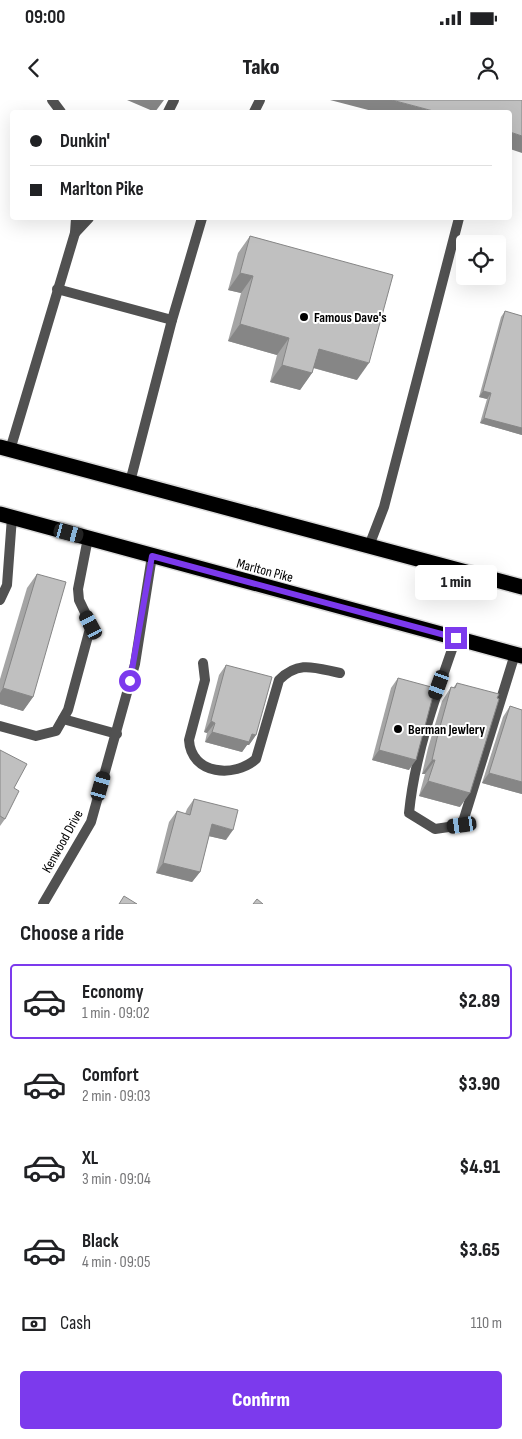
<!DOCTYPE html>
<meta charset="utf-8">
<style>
:root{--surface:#fff;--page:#f2f2f2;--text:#202124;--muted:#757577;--line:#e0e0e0;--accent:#7c3aed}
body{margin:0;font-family:"Sofia Sans Condensed",sans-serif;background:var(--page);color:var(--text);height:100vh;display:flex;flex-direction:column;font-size:19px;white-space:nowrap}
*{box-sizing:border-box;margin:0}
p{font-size:16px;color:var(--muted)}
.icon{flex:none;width:28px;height:28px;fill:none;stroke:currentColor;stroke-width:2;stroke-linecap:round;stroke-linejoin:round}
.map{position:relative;height:804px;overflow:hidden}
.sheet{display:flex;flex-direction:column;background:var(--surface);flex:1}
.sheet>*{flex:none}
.hud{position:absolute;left:10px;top:10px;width:502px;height:110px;border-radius:5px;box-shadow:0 5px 20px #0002;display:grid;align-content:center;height:110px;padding:0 20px;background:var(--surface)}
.controls{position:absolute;left:456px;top:135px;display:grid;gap:10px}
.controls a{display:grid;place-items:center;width:50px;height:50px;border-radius:5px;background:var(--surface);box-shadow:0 5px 20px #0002;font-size:25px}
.end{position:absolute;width:22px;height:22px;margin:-11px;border:6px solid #7c3aed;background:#fff;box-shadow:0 0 0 2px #fff}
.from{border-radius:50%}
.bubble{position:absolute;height:35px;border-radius:5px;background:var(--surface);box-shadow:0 5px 20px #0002;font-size:16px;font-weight:800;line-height:35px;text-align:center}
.car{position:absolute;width:15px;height:30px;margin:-15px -8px;border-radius:6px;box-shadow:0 0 4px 1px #0007;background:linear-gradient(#222 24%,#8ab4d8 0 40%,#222 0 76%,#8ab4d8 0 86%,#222 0)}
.hud b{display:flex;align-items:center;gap:18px;height:48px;font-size:19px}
.hud b+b{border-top:1px solid var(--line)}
.hud i{width:12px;height:12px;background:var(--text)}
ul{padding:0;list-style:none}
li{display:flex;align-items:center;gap:15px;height:75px;margin:0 10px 8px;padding:0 10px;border:2px solid transparent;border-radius:5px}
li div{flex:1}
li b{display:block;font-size:19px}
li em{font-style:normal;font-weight:800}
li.selected{border-color:var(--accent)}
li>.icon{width:45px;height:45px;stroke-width:1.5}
h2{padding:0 20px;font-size:22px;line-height:60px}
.pay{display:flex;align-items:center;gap:12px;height:55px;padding:0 20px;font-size:19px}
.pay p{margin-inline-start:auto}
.button{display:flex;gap:10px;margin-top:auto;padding:10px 20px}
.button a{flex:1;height:58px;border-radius:5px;background:var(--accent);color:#fff;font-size:20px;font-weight:800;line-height:58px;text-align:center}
.status{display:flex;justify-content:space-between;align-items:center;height:35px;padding:0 25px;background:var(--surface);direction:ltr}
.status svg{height:14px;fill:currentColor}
header{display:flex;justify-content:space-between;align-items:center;height:65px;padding:0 20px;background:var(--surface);font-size:22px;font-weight:800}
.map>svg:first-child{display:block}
</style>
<div class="status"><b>09:00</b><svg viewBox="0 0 49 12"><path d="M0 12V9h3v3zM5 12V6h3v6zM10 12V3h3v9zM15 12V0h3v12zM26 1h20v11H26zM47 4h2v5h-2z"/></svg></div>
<header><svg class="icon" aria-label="back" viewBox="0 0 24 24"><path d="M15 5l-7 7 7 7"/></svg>Tako<svg class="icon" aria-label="person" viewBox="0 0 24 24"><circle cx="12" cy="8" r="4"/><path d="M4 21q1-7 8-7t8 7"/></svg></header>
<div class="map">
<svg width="522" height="804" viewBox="0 0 522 804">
<rect width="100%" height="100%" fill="#fff"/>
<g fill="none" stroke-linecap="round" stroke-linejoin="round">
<g stroke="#dbdbdb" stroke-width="18">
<g id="highway">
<path d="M0,347l522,140"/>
<path d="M0,414l522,142"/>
</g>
</g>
<g stroke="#515151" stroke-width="10">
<path d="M52,0l9,12"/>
<path d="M168,12l6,-12"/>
<path d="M254,12l6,-12"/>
<path d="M75,133l14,-15"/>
<path d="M57,189l115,31"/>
<path d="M10,350l65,-217 1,-15"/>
<path d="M130,382l42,-162 30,-102"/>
<path d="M369,446l15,-39 75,-289"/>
<path d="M0,500l7,-15 5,-68"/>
<path d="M456,538c-20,57 -41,115 -47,175l26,16 27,-4 53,-171"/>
<path d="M203,563l2,17 -16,60c2,35 46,38 67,19l23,-79c20,-20 36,-12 61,-7"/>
<path d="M63,619l54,15"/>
<path d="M0,626l36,10 20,-5 12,-21 23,-85 -12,-25 -1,-11 10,-51"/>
</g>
<path stroke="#515151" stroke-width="10" d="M43,804l48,-82 44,-158 17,-108"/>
<use href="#highway" stroke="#000" stroke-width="15"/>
</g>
<g fill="#a5a5a5">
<path d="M250,136l107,144 -44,-12 -1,5 -12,17 -30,-8 7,-27 -49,-14 13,-48 -13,-3 10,-37z"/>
<path d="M505,211l17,5v119l-42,-12 7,-24 -8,-2 22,-80z"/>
<path d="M37,474l-4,123 -10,14 -23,-7v-25l27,-91z"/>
<path d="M226,565l30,70 -7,10h-2l-5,7 -37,-10 2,-9 -3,-1 15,-57z"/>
<path d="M398,578l11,92 -37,-10 19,-72z"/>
<path d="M457,583l3,124 -41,-11 6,-22h-3l6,-26 14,-47 9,-14 2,1z"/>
<path d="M510,606l12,4v84l-40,-11 21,-66z"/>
<path d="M0,650l14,38 -9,31 -5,7z"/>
<path d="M194,699l32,41 -17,-4 -9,36 -8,10 -36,-9 13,-51 8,-11 8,3 2,-5z"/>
</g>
<g fill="#868686">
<path d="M127,0h37l-9,12z"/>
<path d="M330,0h62l45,12h-61z"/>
<path d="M510,32l12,4v17l-12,-4z"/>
<path d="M240,173l13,3 -12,17 -13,-3z"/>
<path d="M240,224l49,14 -12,17 -49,-14z"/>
<path d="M319,249l50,14 -12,17 -50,-14z"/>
<path d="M282,265l30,8 -12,17 -30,-8z"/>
<path d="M483,291l8,2 -4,6 -8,-2z"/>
<path d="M484,318l38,10v7l-42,-12z"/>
<path d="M3,588l30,9 -10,14 -23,-7v-11z"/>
<path d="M211,621l4,2 -8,10 -3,-1z"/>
<path d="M212,632l40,2 4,1 -7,10h-2l-5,7 -37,-10z"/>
<path d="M379,650l37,10 -7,10 -37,-10z"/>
<path d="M432,660h3l-10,14h-3z"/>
<path d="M489,673l33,9v12l-40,-11z"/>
<path d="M428,681l42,12 -10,14 -41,-11z"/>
<path d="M212,724l21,6 -7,10 -22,-5z"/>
<path d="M163,763l37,9 -8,10 -36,-9z"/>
</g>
<g fill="#c0c0c0" stroke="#868686">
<path d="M392,0h130v36l-12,-4v-20h-73z"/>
<path d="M250,136l143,39 -24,88 -50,-14 -7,24 -30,-8 7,-27 -49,-14 13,-48 -13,-3z"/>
<path d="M505,211l17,5v112l-38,-10 7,-25 -8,-2z"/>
<path d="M37,474l29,8 -33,115 -30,-9z"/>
<path d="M226,565l46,12 -16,58 -4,-1 -3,8 -37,-10 3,-9 -4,-2z"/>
<path d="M398,578l37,10 -19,72 -37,-10z"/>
<path d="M457,583l42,11 -2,4 2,1 -29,94 -42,-12 7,-21h-3l6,-26 13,-47 4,1z"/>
<path d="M510,606l12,4v72l-33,-9z"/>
<path d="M0,650l27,14 -13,24 5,3 -14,28 -5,-3z"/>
<path d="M194,699l44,11 -5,20 -21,-6 -12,48 -37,-9 14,-52 13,4z"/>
<path d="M124,796l13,8h-18z"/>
<path d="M257,799l6,5h-10z"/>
</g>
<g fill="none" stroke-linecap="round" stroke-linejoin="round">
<path stroke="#7c3aed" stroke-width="6" d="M130,581l22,-125 304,82"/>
</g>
<g fill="#000" stroke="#fff" stroke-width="2">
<circle cx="304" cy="217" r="5"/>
<circle cx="398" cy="629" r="5"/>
</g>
<g text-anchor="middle" stroke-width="4" stroke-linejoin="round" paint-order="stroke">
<g font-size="14" font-weight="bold" fill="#000" stroke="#fff" text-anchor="start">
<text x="314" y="222">Famous Dave's</text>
<text x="408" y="634">Berman Jewlery</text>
</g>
<g font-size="14" fill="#000" stroke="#fff">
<text transform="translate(265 470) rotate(15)" y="5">Marlton Pike</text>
<text transform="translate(62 741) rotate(-61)" y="5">Kenwood Drive</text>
</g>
</g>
</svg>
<div class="controls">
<a><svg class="icon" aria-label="locate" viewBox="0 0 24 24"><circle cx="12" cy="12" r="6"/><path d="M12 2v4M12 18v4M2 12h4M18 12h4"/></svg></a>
</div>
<i class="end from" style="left:130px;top:581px"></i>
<i class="end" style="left:456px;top:538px"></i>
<div class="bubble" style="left:415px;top:465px;width:82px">1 min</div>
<i class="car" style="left:69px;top:433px;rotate:105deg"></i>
<i class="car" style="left:91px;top:525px;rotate:332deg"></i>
<i class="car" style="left:439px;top:585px;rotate:200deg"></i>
<i class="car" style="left:101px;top:686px;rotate:16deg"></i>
<i class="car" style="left:462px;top:725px;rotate:262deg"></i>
<div class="hud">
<b><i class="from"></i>Dunkin'</b>
<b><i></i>Marlton Pike</b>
</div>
</div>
<section class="sheet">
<h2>Choose a ride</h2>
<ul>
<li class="selected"><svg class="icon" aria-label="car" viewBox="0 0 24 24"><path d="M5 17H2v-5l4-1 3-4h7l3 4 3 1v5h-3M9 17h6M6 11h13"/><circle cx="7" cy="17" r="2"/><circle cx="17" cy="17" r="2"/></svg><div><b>Economy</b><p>1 min · 09:02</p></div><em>$2.89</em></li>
<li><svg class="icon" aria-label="car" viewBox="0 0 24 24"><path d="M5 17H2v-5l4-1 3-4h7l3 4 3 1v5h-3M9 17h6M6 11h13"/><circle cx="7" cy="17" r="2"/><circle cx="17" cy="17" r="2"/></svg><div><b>Comfort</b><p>2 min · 09:03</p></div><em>$3.90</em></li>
<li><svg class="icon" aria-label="car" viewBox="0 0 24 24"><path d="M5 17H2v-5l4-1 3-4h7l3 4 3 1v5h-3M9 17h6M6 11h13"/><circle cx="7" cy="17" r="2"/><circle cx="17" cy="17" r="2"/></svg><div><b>XL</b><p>3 min · 09:04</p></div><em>$4.91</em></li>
<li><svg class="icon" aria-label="car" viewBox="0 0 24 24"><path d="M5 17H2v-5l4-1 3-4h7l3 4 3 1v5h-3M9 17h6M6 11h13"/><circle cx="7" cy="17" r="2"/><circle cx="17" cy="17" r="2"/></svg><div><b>Black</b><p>4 min · 09:05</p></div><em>$3.65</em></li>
</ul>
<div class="pay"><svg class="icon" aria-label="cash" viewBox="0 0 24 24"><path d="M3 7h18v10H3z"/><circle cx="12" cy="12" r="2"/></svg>Cash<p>110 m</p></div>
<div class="button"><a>Confirm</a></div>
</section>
